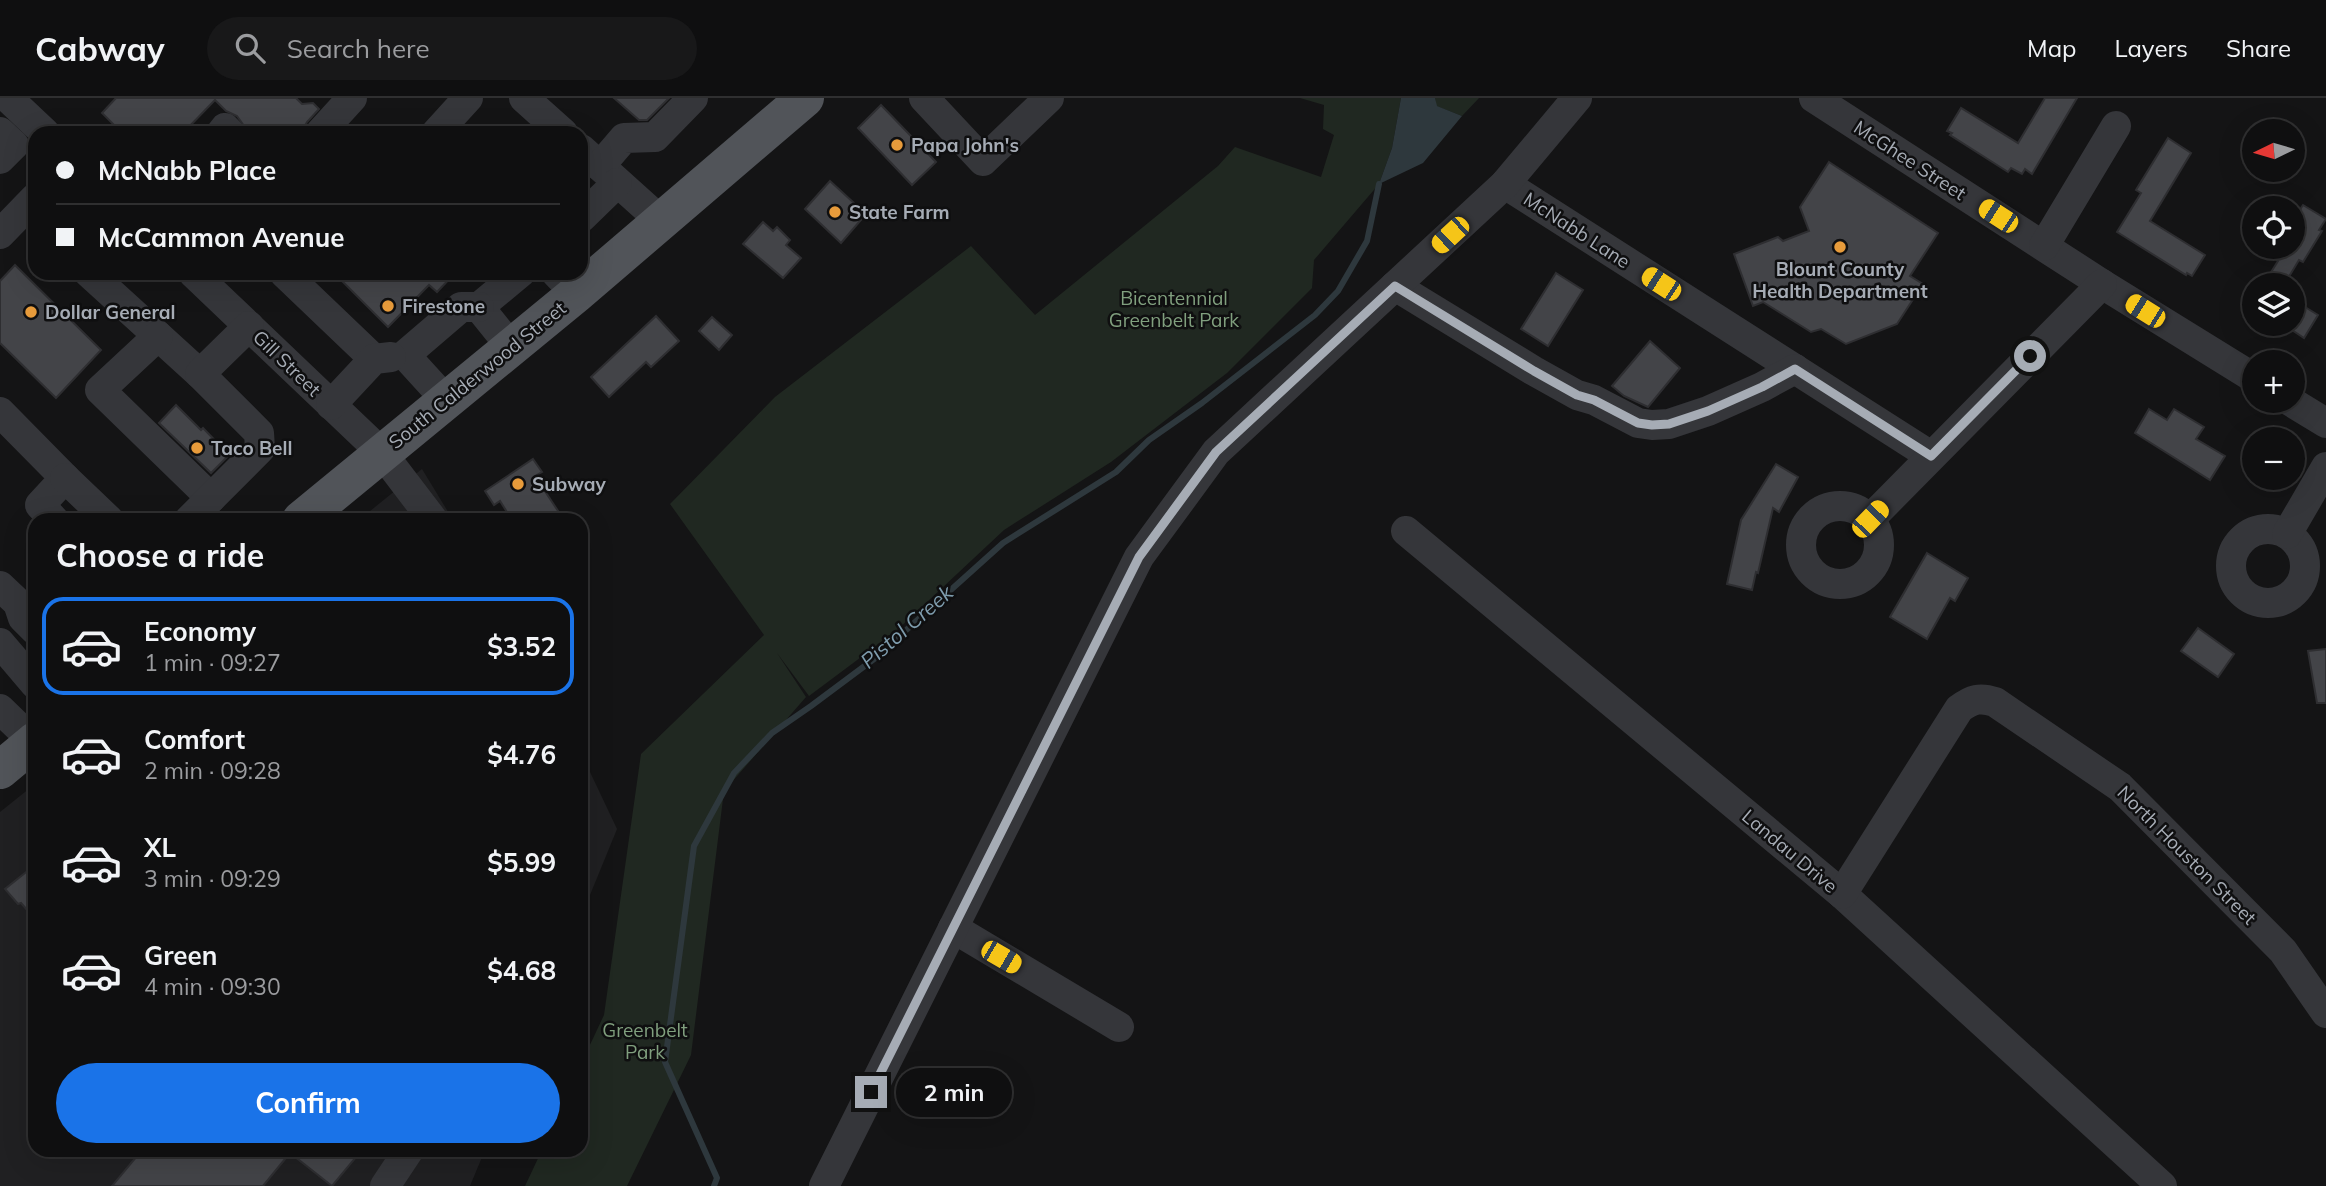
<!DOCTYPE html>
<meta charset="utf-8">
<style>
:root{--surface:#0f0f10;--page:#181819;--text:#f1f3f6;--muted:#9b9c9f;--line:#2f2f30;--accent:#1a73e8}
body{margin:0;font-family:Mulish,sans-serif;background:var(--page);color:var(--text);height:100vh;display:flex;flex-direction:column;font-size:26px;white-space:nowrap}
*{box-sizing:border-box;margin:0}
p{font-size:23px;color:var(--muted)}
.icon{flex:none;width:38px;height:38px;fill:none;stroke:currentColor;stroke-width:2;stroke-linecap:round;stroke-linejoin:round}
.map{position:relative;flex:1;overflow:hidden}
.drawer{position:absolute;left:28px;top:415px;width:560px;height:644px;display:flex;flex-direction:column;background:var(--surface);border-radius:21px;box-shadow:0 7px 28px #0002,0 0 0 2px var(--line)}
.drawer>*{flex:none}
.banner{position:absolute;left:28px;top:28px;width:560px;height:154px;border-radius:21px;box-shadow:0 7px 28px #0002,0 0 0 2px var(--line);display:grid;align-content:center;height:154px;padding:0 28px;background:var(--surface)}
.needle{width:46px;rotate:265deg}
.tools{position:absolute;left:2242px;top:21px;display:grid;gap:14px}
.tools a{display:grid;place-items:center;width:63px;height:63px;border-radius:50%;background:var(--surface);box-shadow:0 7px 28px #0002,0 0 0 2px var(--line);font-size:35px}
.end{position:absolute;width:32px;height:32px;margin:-16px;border:9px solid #a6acb5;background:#111;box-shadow:0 0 0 4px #111}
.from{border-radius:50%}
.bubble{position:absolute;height:49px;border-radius:24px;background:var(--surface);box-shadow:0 7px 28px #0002,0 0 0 2px var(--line);font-size:23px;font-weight:700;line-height:49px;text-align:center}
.car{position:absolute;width:21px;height:42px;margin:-21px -10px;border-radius:9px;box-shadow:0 0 5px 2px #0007;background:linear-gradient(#f5c518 24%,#345 0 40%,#f5c518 0 76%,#345 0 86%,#f5c518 0)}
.banner b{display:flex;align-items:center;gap:24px;height:66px;font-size:26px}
.banner b+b{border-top:2px solid var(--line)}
.banner i{width:18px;height:18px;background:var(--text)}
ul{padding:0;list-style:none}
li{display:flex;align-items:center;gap:21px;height:98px;margin:0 14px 10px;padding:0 14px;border:4px solid transparent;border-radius:21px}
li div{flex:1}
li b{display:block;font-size:26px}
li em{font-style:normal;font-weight:700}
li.current{border-color:var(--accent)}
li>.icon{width:63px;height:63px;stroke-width:1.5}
h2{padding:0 28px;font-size:32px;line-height:84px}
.button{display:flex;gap:14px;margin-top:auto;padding:14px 28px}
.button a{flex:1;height:80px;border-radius:42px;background:var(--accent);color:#fff;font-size:28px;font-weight:700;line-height:80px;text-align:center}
header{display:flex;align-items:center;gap:42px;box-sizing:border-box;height:98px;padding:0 35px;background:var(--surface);border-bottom:2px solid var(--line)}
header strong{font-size:33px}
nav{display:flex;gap:38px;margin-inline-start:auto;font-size:24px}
.search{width:490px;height:63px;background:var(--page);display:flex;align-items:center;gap:18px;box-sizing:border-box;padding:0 24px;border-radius:38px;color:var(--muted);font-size:26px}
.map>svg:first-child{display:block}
</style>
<header>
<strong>Cabway</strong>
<div class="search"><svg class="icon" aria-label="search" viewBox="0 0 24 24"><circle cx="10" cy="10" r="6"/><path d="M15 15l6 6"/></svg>Search here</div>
<nav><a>Map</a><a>Layers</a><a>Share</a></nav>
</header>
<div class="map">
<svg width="2326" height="1088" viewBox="0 0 2326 1088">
<rect width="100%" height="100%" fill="#141415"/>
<g fill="#202022">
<path d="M422,371l31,51h-94z"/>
<path d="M581,655l36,76 -36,88z"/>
<path d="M35,686v366h450l-15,36h-470v-374z"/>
</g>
<g fill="#202821">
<path d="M1300,0h101l-9,50 -13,36 -65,76 -2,28 -85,85 -116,89 -107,68 -108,101 -87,65 -32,-43 29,44 -82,94 -33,264 -64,131h-102l17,-36h39v-86l23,-49 37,-261 123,-119 -94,-131 105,-107 196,-151 64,69 183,-149 17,-19 86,30 13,-42 -11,-6 1,-24z"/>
<path d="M1435,0h44l-17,18 -26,-10z"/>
</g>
<path fill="#2e383d" d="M1401,0h34l2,8 25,10 -39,47 -44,21 13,-36z"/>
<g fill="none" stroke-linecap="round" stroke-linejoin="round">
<path stroke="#2e383d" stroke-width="6" d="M714,1088l3,-8 -52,-116 29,-216 40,-73 38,-40 39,-27 63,-47 129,-116 113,-71 33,-32 53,-37 113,-88 23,-24 29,-50 12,-57"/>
</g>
<g fill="#434448" stroke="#2e2e31" stroke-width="2">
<path d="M116,0h180l6,6 11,-1 6,6 -12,13 -6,11h-52l-12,-17 -11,-5 -11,-11 -32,33h-61l-20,-20z"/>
<path d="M614,0h55l-22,22h-8z"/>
<path d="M2045,0h32l-45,76 -7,-5 -3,5 -11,-6 -3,4 -58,-37 2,-2 -5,-2 14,-23 57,35z"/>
<path d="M881,7l55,57 -24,23 -54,-57z"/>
<path d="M2168,40l23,15 -41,68 55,34 -13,21 -5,-3 -1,2 -69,-43 24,-39 -5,-3z"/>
<path d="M1829,64l109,71 -28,43 13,8 -26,40 -51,20 -25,-15 -10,3 -48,-30 -10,4 -19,-52 44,-17 5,4 26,-10 -9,-24z"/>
<path d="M830,83l36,33 -25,29 -36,-34z"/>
<path d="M2303,107l23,14 -7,11 3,1 -19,31 -4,-2 -15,25h-21l15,-24 -6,-4 6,-10h14v-25z"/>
<path d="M763,124l10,9 4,-4 13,13 -4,5 15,13 -18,20 -40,-34z"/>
<path d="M15,167l86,85 -45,48 -56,-55v-62z"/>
<path d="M334,175h121l-18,19 -8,-7 -41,42z"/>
<path d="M1556,175l27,17 -35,56 -27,-17z"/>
<path d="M2292,201l26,16 -14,23 -12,-8z"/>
<path d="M656,218l23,25 -28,26 -5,-5 -37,35 -18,-20z"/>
<path d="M712,219l20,18 -13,15 -20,-19z"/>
<path d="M1650,243l30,27 -32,39 -24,-11 -12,-10z"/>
<path d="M176,307l25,25 2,-2 26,27 -18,18 -52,-50z"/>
<path d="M2149,311l18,11 7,-11 30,18 -8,12 29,17 -15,24 -75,-47z"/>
<path d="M533,361l9,13 -7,4 29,44h-52l-12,-19 -6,4 -9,-14z"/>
<path d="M1776,366l22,13 -19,35 -6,-4 -15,65 -2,-1 -4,18 -25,-6 14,-64z"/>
<path d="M1927,455l41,25 -13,23 -5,-3 -23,41 -37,-22z"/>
<path d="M2198,530l36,26 -16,23 -37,-26z"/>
<path d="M2326,551v54h-9l-9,-52z"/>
<path d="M35,767v54l-14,-16 -3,1 -13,-15z"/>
<path d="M142,1052h220l-30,36 -42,-33 -27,33h-151z"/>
</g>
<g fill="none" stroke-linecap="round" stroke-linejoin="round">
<g stroke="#35363a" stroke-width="30">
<path d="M8,0l37,35"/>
<path d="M524,0l39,35"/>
<path d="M924,0l59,63 66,-63"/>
<path d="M1814,0l288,186 152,94"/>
<path d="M0,34l14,13 -14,14"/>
<path d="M221,35l4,-5 5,5"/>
<path d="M320,35l32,-35"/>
<path d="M436,35l32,-35"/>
<path d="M581,51l80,72"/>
<path d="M600,68l24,-28 31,-1 38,-39"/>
<path d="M1505,86l426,272"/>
<path d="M581,120l36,-35"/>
<path d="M0,136l35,-36"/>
<path d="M2044,148l72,-120"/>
<path d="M89,175l111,101"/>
<path d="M193,175l189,180 51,67"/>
<path d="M284,175l90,86"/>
<path d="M556,175l20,21"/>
<path d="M1395,188l139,85 43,24 17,5 44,23 14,2 17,-1 39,-13 54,-24 33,-18"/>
<path d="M158,238l-58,54 111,108"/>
<path d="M512,250l-33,-41 41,-34"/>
<path d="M446,302l-41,-45 56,-48h18"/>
<path d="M2290,303l36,22"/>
<path d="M331,307l43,-46 17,-2"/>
<path d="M0,314l65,66 -25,27 14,15"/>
<path d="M65,380l44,42"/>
<circle cx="1840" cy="447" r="39"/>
<path d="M1870,421l232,-235"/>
<path d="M189,422l71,-71 -1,-16 -59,-59 49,-48"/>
<circle cx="2268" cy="468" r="37"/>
<path d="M1406,433l436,363 320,292"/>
<path d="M2287,436l39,-67"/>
<path d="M0,488l18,17 5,15 12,12"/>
<path d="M0,545l35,41"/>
<path d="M0,611l34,33"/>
<path d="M1842,796l117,-185c13,-10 21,-12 36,-7l125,85 163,164 43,62"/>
<path d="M953,830l166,99"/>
<path d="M385,1088l24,-36"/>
<path d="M824,1088l315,-629 77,-105 289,-268 72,-86"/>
</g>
<g stroke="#515459" stroke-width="38">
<path d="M301,422l275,-226 229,-196"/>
<path d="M0,672l35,-29"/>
</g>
</g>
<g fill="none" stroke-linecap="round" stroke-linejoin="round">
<path stroke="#a6acb5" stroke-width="9" d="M871,994l268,-535 77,-105 179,-166 139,85 43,24 17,5 44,23 14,2 17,-1 39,-13 54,-24 33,-18 136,87 99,-100"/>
</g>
<g fill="#e79b3b" stroke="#0f0f10" stroke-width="2.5">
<circle cx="897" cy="47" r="7"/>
<circle cx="835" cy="114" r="7"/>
<circle cx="1840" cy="149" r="7"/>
<circle cx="388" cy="208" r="7"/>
<circle cx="31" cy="214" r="7"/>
<circle cx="197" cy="350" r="7"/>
<circle cx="518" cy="386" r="7"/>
</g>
<g text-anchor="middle" stroke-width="5" stroke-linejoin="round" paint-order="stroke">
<g font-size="19" font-weight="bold" fill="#a6acb5" stroke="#0f0f10" text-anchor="start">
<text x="911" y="54">Papa John's</text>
<text x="849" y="121">State Farm</text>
<text x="1840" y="178" text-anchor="middle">Blount County<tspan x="1840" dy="22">Health Department</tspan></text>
<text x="402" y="215">Firestone</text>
<text x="45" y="221">Dollar General</text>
<text x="211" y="357">Taco Bell</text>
<text x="532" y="393">Subway</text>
</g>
<g font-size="19" fill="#a6acb5" stroke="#0f0f10">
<text transform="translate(1910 62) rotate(33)" y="7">McGhee Street</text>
<text transform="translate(1577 132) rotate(33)" y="7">McNabb Lane</text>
<text transform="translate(287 265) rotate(44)" y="7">Gill Street</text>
<text transform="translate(477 277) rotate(-39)" y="7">South Calderwood Street</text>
<text transform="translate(1790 753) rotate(40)" y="7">Landau Drive</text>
<text transform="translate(2187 757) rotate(45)" y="7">North Houston Street</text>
</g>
<g font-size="19" fill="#809f7e" stroke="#0f0f10">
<text x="1174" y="207">Bicentennial<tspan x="1174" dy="22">Greenbelt Park</tspan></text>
<text x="645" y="939">Greenbelt<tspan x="645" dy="22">Park</tspan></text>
</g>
<g font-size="21" font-style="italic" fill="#7f9dae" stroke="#0f0f10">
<text transform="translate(907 529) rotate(-41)" y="7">Pistol Creek</text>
</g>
</g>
</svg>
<div class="tools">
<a><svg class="needle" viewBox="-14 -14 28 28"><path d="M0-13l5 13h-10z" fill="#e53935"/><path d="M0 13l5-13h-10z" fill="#9b9c9f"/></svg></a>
<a><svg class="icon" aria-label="locate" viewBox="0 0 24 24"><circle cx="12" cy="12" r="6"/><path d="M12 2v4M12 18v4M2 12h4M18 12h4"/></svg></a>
<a><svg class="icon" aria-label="layers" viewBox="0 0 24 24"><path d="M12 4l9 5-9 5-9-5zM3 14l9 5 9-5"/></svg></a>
<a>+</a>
<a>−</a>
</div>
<i class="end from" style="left:2030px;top:258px"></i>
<i class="end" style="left:871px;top:994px"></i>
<div class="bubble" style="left:896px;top:970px;width:116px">2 min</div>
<i class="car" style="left:1998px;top:118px;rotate:303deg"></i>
<i class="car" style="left:1450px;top:137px;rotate:227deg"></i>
<i class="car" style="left:1661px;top:186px;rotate:303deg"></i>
<i class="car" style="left:2145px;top:213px;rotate:302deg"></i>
<i class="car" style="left:1870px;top:421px;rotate:44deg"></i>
<i class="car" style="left:1001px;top:859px;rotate:120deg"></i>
<div class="banner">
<b><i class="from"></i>McNabb Place</b>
<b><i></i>McCammon Avenue</b>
</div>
<section class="drawer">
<h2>Choose a ride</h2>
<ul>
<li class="current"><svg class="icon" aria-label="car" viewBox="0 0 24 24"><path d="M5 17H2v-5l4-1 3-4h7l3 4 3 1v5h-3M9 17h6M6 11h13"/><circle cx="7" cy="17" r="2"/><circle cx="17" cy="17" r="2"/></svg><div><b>Economy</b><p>1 min · 09:27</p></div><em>$3.52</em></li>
<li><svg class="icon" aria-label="car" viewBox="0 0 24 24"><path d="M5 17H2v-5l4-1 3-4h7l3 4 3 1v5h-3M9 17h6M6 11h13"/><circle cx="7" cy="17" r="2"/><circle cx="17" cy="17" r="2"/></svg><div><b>Comfort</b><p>2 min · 09:28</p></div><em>$4.76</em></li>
<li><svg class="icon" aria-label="car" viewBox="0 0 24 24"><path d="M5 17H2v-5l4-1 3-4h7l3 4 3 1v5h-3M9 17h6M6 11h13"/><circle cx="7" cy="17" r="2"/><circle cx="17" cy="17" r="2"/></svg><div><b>XL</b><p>3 min · 09:29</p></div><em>$5.99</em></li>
<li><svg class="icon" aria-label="car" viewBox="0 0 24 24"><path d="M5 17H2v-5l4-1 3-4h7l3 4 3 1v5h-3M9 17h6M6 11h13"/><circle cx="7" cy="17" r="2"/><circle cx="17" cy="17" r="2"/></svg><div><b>Green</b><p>4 min · 09:30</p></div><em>$4.68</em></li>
</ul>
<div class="button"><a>Confirm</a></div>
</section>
</div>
